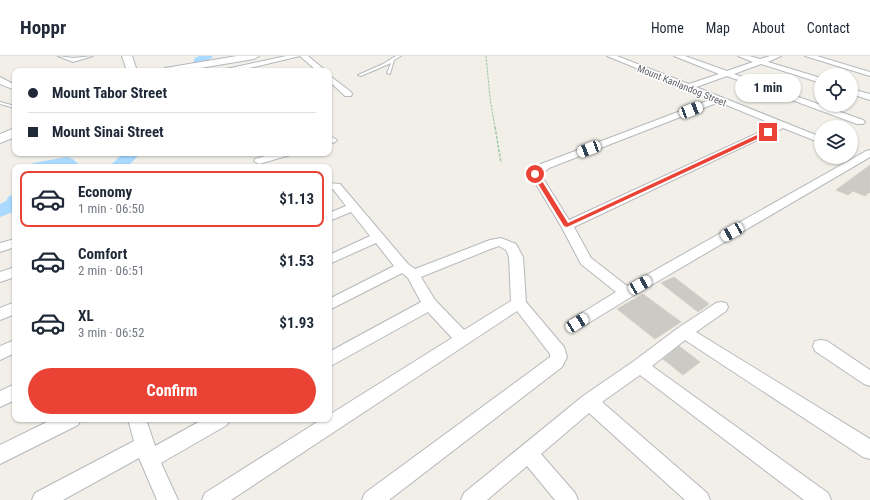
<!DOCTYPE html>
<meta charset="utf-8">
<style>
:root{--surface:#fff;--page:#f2f2f3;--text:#1f2937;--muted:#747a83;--line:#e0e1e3;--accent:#ea4335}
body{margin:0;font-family:"Roboto Condensed",sans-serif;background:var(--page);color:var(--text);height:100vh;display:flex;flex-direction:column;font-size:15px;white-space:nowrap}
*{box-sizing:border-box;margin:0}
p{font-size:13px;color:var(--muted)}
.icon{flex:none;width:22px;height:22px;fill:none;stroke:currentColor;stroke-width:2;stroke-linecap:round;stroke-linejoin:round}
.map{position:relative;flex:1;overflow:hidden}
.details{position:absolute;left:12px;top:108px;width:320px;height:258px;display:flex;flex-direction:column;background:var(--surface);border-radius:8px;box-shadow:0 1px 3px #0004}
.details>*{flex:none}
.hud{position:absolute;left:12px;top:12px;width:320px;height:88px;border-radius:8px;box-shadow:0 1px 3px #0004;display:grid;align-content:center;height:88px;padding:0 16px;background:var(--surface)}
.fabs{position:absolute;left:814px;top:12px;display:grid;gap:8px}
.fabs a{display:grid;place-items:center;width:44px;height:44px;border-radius:50%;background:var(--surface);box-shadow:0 1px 3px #0004;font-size:20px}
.end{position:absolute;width:18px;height:18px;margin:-9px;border:5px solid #ea4335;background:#fff;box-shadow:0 0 0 2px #fff}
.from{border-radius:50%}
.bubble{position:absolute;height:28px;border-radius:14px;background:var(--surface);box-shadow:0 1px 3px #0004;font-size:13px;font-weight:700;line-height:28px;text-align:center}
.car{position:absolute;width:12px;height:24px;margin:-12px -6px;border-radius:5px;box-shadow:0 0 3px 1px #0007;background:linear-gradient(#fff 24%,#345 0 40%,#fff 0 76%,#345 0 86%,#fff 0)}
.hud b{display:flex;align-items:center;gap:14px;height:38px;font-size:15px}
.hud b+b{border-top:1px solid var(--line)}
.hud i{width:10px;height:10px;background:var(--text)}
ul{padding:7px 0 0;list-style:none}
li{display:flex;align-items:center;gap:12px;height:56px;margin:0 8px 6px;padding:0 8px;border:2px solid transparent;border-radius:8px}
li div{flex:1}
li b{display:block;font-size:15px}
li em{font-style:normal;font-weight:700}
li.on{border-color:var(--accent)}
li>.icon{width:36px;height:36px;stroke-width:1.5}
.button{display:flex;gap:8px;margin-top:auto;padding:8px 16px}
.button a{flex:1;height:46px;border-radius:24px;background:var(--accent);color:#fff;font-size:16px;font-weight:700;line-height:46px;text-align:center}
header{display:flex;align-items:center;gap:24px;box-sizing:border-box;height:56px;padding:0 20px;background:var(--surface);border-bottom:1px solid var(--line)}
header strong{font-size:19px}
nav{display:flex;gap:22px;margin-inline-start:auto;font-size:14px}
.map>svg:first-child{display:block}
</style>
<header>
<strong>Hoppr</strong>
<nav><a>Home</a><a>Map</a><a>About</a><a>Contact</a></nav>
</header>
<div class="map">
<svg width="870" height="444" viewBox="0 0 870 444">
<rect width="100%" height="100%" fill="#f1efe8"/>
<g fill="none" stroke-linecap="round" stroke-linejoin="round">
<g fill="#aadaff" fill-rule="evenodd">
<path d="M199,0h13l1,1 -8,5 -2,3h-8l-2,-2 2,-5z"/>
<path d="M123,97h18l-14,14h-18z"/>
<path d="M67,101l6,2 8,8h-50l2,-4z"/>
<path d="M15,139v16l-15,6v-13l6,-3 3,-5z"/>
</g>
</g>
<g fill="#cccac5" stroke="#d6d1c6">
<path d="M870,109v27l-5,4 -12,-5 -5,4 -12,-5z"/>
<path d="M674,221l35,27 -11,8 -37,-29z"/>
<path d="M643,238l38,28 -26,17 -38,-30z"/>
<path d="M679,290l21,16 -17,13 -20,-16z"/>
</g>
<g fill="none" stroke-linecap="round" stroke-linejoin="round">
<g stroke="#b5b8bc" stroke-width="2">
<g id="service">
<path d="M396,0h5l-7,4 -4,14 -3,-1 4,-10 -30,13 -3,-1 25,-11z"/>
<path d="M0,46l15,4v2l-15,-4z"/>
</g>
</g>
<g stroke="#b5b8bc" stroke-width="2">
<g id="minor">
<path d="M58,0l15,2 20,-2 -20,6z"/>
<path d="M286,0h22l18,15h-9l-17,-15 -63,15h-15l4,-2z"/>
<path d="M607,0h10l72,28 30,-10 -45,-18h11l42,15 26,-9 -15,-6h11l11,3 10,-3h11l-13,6 53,16v5l-60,-19 -27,10 129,46 2,2 -2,2h-6l-130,-48 -31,11 125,50v6l-38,-15 -209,99 17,31 36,28 239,-135 4,-1v7l-239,140 -49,30 -5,2 -5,-2 -3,-4 3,-4 44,-27 -35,-28 -20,-38 -31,-52 11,-10 171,-65zM719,46l56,23 -206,95 -28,-45 8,-7z"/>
<path d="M805,0h12l53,16v4z"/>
<path d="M329,19l22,17 1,2 -1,2h-6l-16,-15z"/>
<path d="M0,21l15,8v5l-15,-6z"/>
<path d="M851,33l19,5v6l-19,-6z"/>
<path d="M332,81l5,3 -2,2 -6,2v-6z"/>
<path d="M275,97h16l-1,2 -31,9 -5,-3 1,-2z"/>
<path d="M329,127l11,1 68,80 7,5 75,-29 11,-2 15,6 7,13 3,45 38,45 3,10 -5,10 -173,133h-27l3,-7 185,-136v-3l-33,-43 -286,189h-29l3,-7 117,-74h7v-4l123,-77 -24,-26 -99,55v-15l92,-50 -13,-24 -6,-5 -73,37v-11l65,-33 -18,-23 -47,21v-9l41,-19 -19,-24 -22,9v-8l17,-7 -13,-17h-4zM499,190l7,4 3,7 2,44 -47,29 -29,-30 -14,-23 72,-29z"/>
<path d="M15,183v8l-15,5v-9z"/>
<path d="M15,211v10l-15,5v-10z"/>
<path d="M15,246v12l-15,6v-12z"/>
<path d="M721,246l5,1 2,4 -2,4 -30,21 174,107v20l-7,-2 -178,-117 -33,26 176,127 3,7h-27l-164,-125 -38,27 105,91 3,7h-25l-96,-87 -48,41 34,39 3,7h-23l-28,-34 -40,34h-26l3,-7 119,-97 51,-35 44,-33 38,-25z"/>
<path d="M15,284v13l-15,7v-14z"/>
<path d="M821,284l6,1 43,29v16l-6,-2 -49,-33 -2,-5 2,-5z"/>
<path d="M15,328v16l-15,7v-16z"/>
<path d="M53,363h28l-3,6 -78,39v-19z"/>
<path d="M128,363h18l9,27 49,-27h26l-3,6 -66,38 17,37h-21l-18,-42 -76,42h-31l3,-7 99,-52z"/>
</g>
</g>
<g stroke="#b5b8bc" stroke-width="2">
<g id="tertiary">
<path d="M122,0h10l5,15h-10z"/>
<path d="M237,0h22l-5,3 -72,12h-22l5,-3z"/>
<path d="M15,72v9l-15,6v-9z"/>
</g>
</g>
<path stroke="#9cc7a9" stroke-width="1" stroke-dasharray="2.5 1" stroke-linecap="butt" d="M486,0l4,42 5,30"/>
<path stroke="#9cc7a9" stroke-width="1.5" stroke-dasharray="3 1.5" stroke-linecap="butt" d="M495,71l6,36"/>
<use href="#service" fill="#fff" fill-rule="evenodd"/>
<use href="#minor" fill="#fff" fill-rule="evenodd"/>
<use href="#tertiary" fill="#fff" fill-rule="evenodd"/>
</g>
<path fill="#ea4335" d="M768,74l2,3 -203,94 -3,-1 -32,-52 5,-1 31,50z"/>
<g text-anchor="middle" stroke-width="3" stroke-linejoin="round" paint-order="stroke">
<g font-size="10" fill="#5f6368" stroke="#fff">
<text transform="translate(682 29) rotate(22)" y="4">Mount Kanlandog Street</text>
</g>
</g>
</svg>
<div class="fabs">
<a><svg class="icon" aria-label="locate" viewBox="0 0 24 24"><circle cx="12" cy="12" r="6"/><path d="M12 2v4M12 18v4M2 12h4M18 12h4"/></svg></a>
<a><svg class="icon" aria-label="layers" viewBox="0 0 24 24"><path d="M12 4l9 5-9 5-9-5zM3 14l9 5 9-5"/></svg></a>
</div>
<i class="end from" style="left:535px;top:118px"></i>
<i class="end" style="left:768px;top:76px"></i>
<div class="bubble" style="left:735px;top:18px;width:66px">1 min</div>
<i class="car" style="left:691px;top:54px;rotate:69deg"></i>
<i class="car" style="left:589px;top:93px;rotate:249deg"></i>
<i class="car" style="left:732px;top:176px;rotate:240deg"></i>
<i class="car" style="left:640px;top:229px;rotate:60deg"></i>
<i class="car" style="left:577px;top:267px;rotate:58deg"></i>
<div class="hud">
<b><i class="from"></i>Mount Tabor Street</b>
<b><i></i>Mount Sinai Street</b>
</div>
<section class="details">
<ul>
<li class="on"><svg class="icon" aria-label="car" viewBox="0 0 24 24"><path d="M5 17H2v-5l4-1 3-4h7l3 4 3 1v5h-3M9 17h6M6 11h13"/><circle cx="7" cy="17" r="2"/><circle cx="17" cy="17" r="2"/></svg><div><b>Economy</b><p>1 min · 06:50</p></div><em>$1.13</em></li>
<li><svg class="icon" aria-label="car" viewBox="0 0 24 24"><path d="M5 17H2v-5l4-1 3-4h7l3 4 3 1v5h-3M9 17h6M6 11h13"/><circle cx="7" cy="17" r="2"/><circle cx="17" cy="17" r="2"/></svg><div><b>Comfort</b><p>2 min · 06:51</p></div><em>$1.53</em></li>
<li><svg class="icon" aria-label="car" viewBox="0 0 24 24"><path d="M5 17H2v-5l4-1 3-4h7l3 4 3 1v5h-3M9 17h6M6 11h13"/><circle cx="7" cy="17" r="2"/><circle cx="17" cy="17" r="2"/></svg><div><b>XL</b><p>3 min · 06:52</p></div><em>$1.93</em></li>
</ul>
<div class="button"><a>Confirm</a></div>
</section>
</div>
